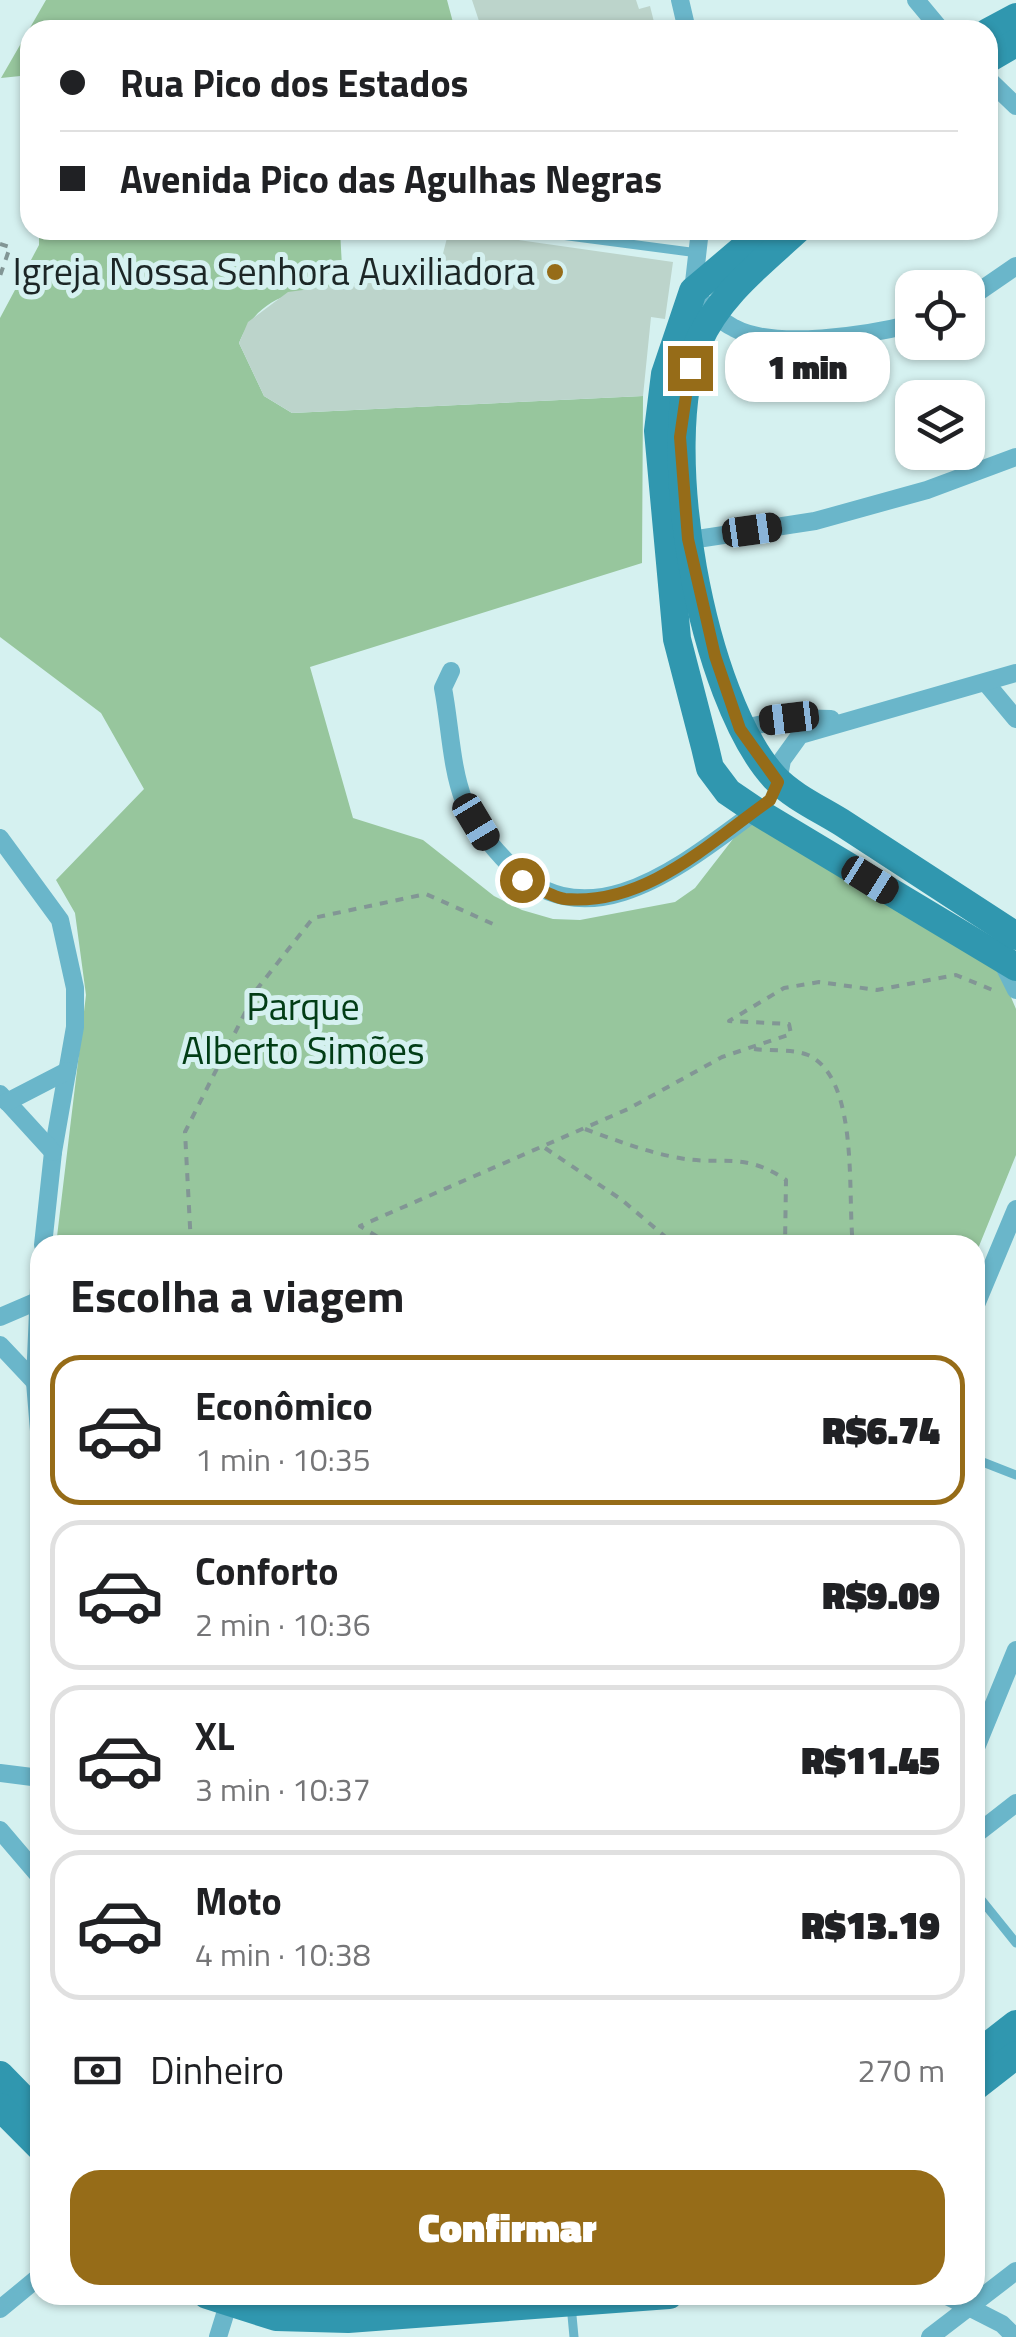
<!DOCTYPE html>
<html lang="pt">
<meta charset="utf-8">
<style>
:root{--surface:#fff;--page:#f6f6f6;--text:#202124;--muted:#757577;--line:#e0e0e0;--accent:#966c18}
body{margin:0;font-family:"Titillium Web",sans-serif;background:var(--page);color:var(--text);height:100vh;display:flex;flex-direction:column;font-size:38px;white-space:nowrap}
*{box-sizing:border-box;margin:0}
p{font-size:32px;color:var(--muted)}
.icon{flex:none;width:55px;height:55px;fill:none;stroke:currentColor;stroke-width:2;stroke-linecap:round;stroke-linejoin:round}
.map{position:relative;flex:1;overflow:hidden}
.drawer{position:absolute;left:30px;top:1235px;width:955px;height:1070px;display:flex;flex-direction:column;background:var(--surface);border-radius:30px;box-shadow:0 2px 8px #0004}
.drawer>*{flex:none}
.banner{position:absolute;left:20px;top:20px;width:978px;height:220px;border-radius:30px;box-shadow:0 2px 8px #0004;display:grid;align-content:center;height:220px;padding:0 40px;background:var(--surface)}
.controls{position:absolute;left:895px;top:270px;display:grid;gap:20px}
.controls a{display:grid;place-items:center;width:90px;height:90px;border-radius:20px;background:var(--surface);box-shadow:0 2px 8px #0004;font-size:50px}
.end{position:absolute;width:45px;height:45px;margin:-22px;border:12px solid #966c18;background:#fff;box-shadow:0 0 0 5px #fff}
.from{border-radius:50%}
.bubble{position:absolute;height:70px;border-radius:30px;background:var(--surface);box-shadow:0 2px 8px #0004;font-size:32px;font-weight:800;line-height:70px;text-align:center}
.car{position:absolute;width:30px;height:60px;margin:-30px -15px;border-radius:12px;box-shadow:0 0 8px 2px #0007;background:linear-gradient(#222 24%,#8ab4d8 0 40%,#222 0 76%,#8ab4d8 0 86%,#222 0)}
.banner b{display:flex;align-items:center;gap:35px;height:95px;font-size:38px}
.banner b+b{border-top:2px solid var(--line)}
.banner i{width:25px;height:25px;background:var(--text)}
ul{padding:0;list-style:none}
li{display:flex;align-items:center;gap:30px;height:150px;margin:0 20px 15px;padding:0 20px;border:5px solid var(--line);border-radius:30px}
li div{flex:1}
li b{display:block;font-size:38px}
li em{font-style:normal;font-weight:800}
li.selected{border-color:var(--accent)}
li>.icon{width:90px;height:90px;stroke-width:1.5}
h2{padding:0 40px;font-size:45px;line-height:120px}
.pay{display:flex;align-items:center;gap:25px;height:110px;padding:0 40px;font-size:38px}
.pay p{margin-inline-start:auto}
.cta{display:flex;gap:20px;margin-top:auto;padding:20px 40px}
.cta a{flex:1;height:115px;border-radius:30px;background:var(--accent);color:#fff;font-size:40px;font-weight:800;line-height:115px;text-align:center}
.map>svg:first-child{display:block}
</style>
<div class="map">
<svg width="1016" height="2337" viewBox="0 0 1016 2337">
<rect width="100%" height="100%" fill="#d5f1f0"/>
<g fill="#97c69d">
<path d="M46,0h401l8,30h-425v45l-29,3z"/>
<path d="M39,230h301l3,55c-47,6 -84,9 -104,58l25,53 28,17 351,-17 -1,167 -332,104 43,151 70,22 71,56 28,14 31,9 27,1 95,-18 20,-14 45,-58 17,-8 239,140 20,47v146l-41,101v-11h-919l30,-250 -11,-82 -19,-33 88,-91 -43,-76 -101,-76v-319l39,-73z"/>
</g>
<g fill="#bcd4cb">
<path d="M472,0h164l3,9 11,-3 6,24h-174z"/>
<path d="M449,230l224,32 -8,57 -14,-2 -8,79 -351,17 -28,-17 -25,-53 9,-21 40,-30 97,-13 51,2z"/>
</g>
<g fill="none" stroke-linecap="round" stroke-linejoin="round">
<g stroke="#829695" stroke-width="4" stroke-dasharray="8 8" stroke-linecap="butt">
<path d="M0,244l10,3 -10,29"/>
<path d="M754,1049c16,2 40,0 54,6 52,24 39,140 45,190"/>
<path d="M585,1129c30,11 59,22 89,28 47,10 68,-7 112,23l-1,65"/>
<path d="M545,1148l77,52 53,45"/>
<path d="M191,1245l-6,-113 72,-143 56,-71 113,-24 67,30"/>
<path d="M391,1245l-31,-19 268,-117 94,-52 69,-23 -2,-10 -60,-3 55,-33 35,-6 58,8 79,-15 39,16"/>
</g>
<g stroke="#6ab6ca" stroke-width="9">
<path d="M523,230l175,23"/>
<path d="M975,1459l41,16"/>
<path d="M975,1892l41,51"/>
<path d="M571,2305l3,32"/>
</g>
<g stroke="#6ab6ca" stroke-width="18">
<path d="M680,0l7,30"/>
<path d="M916,0l25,30"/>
<path d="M988,79l28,27"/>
<path d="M700,230l-7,61c13,15 23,28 41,37 40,22 135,7 178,-4"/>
<path d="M968,299l48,-33"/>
<path d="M684,541l131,-20 112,-31 89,-33"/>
<path d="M451,671l-8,17c7,36 8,80 21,113 8,21 24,41 39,57 81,91 179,7 253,-47"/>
<path d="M986,683l30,36"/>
<path d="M740,729l49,-11 42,1"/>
<path d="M778,782l4,-22 18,-25 216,-62"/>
<path d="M0,838l60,82 15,68v39l-22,125 -10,93"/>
<path d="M1000,958l16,32"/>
<path d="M0,1094l53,58"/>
<path d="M7,1102l60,-31"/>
<path d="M40,1265l-5,117 5,61"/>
<path d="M975,1307l41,-98"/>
<path d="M0,1317l35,-15"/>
<path d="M0,1345l35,37"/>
<path d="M975,1750l41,-100"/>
<path d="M0,1773l40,5"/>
<path d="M0,1830l40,47"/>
<path d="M975,1835l41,-32"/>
<path d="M945,2295l57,29 13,13"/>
<path d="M0,2309l40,-33"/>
<path d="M218,2337l13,-42"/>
<path d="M930,2337l86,-66"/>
</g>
<g stroke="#3097af" stroke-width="28">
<path d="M988,32l28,-15"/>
<path d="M988,59l28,-16"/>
<path d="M765,230l-72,61 -28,83 -7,57 19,208 28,108 5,21 18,24 28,19 260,156"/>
<path d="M797,230c-37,34 -79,66 -99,113 -43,100 4,356 77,435 18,19 47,32 69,46 57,37 115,75 172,112"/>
<path d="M975,2056l41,-32"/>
<path d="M0,2075l40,41"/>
<path d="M975,2087l41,-32"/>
<path d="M0,2107l40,40"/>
<path d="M207,2295l69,22 72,2 321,-24"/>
<path d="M274,2295l78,4 46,-4"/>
</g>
</g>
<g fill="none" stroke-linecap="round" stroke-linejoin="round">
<path stroke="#966c18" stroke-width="12" d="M522,880c13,6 29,17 43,19 81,7 144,-56 205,-99l8,-18 -38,-53 -25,-73 -27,-117 -8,-102 10,-69"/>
</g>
<circle fill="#966c18" stroke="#d5f1f0" stroke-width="4" cx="555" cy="272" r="10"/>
<g text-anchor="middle" stroke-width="10" stroke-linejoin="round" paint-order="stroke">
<g font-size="38" fill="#1c2626" stroke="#d5f1f0" text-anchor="end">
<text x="535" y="285">Igreja Nossa Senhora Auxiliadora</text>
</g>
<g font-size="38" fill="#013d15" stroke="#d5f1f0">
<text x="303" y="1020">Parque<tspan x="303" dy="44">Alberto Simões</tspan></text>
</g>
</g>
</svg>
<div class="controls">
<a><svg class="icon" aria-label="locate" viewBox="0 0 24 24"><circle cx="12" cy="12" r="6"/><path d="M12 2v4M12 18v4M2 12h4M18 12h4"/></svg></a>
<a><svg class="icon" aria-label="layers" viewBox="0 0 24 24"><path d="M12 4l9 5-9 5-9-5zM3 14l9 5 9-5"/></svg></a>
</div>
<i class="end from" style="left:522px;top:880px"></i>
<i class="end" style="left:690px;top:368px"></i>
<div class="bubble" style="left:725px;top:332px;width:165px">1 min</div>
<i class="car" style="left:752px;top:530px;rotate:82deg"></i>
<i class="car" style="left:789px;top:718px;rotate:263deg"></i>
<i class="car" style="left:476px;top:822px;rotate:149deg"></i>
<i class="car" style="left:870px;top:880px;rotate:122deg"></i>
<div class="banner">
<b><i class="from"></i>Rua Pico dos Estados</b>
<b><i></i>Avenida Pico das Agulhas Negras</b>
</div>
<section class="drawer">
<h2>Escolha a viagem</h2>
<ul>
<li class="selected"><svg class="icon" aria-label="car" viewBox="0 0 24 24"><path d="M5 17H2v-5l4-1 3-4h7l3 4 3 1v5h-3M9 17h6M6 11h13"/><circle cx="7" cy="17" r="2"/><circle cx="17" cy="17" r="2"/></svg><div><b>Econômico</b><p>1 min · 10:35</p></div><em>R$6.74</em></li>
<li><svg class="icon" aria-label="car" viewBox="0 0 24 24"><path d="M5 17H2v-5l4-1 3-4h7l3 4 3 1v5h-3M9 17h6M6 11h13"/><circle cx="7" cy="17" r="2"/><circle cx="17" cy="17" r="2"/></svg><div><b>Conforto</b><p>2 min · 10:36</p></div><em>R$9.09</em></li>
<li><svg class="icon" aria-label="car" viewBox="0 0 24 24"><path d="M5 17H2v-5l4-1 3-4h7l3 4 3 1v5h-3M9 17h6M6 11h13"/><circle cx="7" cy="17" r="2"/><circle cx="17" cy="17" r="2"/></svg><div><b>XL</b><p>3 min · 10:37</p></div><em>R$11.45</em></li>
<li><svg class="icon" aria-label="car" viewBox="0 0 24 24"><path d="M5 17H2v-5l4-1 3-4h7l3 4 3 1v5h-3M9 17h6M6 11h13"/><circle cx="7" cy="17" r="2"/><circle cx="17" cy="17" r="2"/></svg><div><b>Moto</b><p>4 min · 10:38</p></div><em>R$13.19</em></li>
</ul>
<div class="pay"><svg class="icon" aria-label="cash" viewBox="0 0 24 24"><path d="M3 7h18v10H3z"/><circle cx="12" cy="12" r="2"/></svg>Dinheiro<p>270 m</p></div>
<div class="cta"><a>Confirmar</a></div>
</section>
</div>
